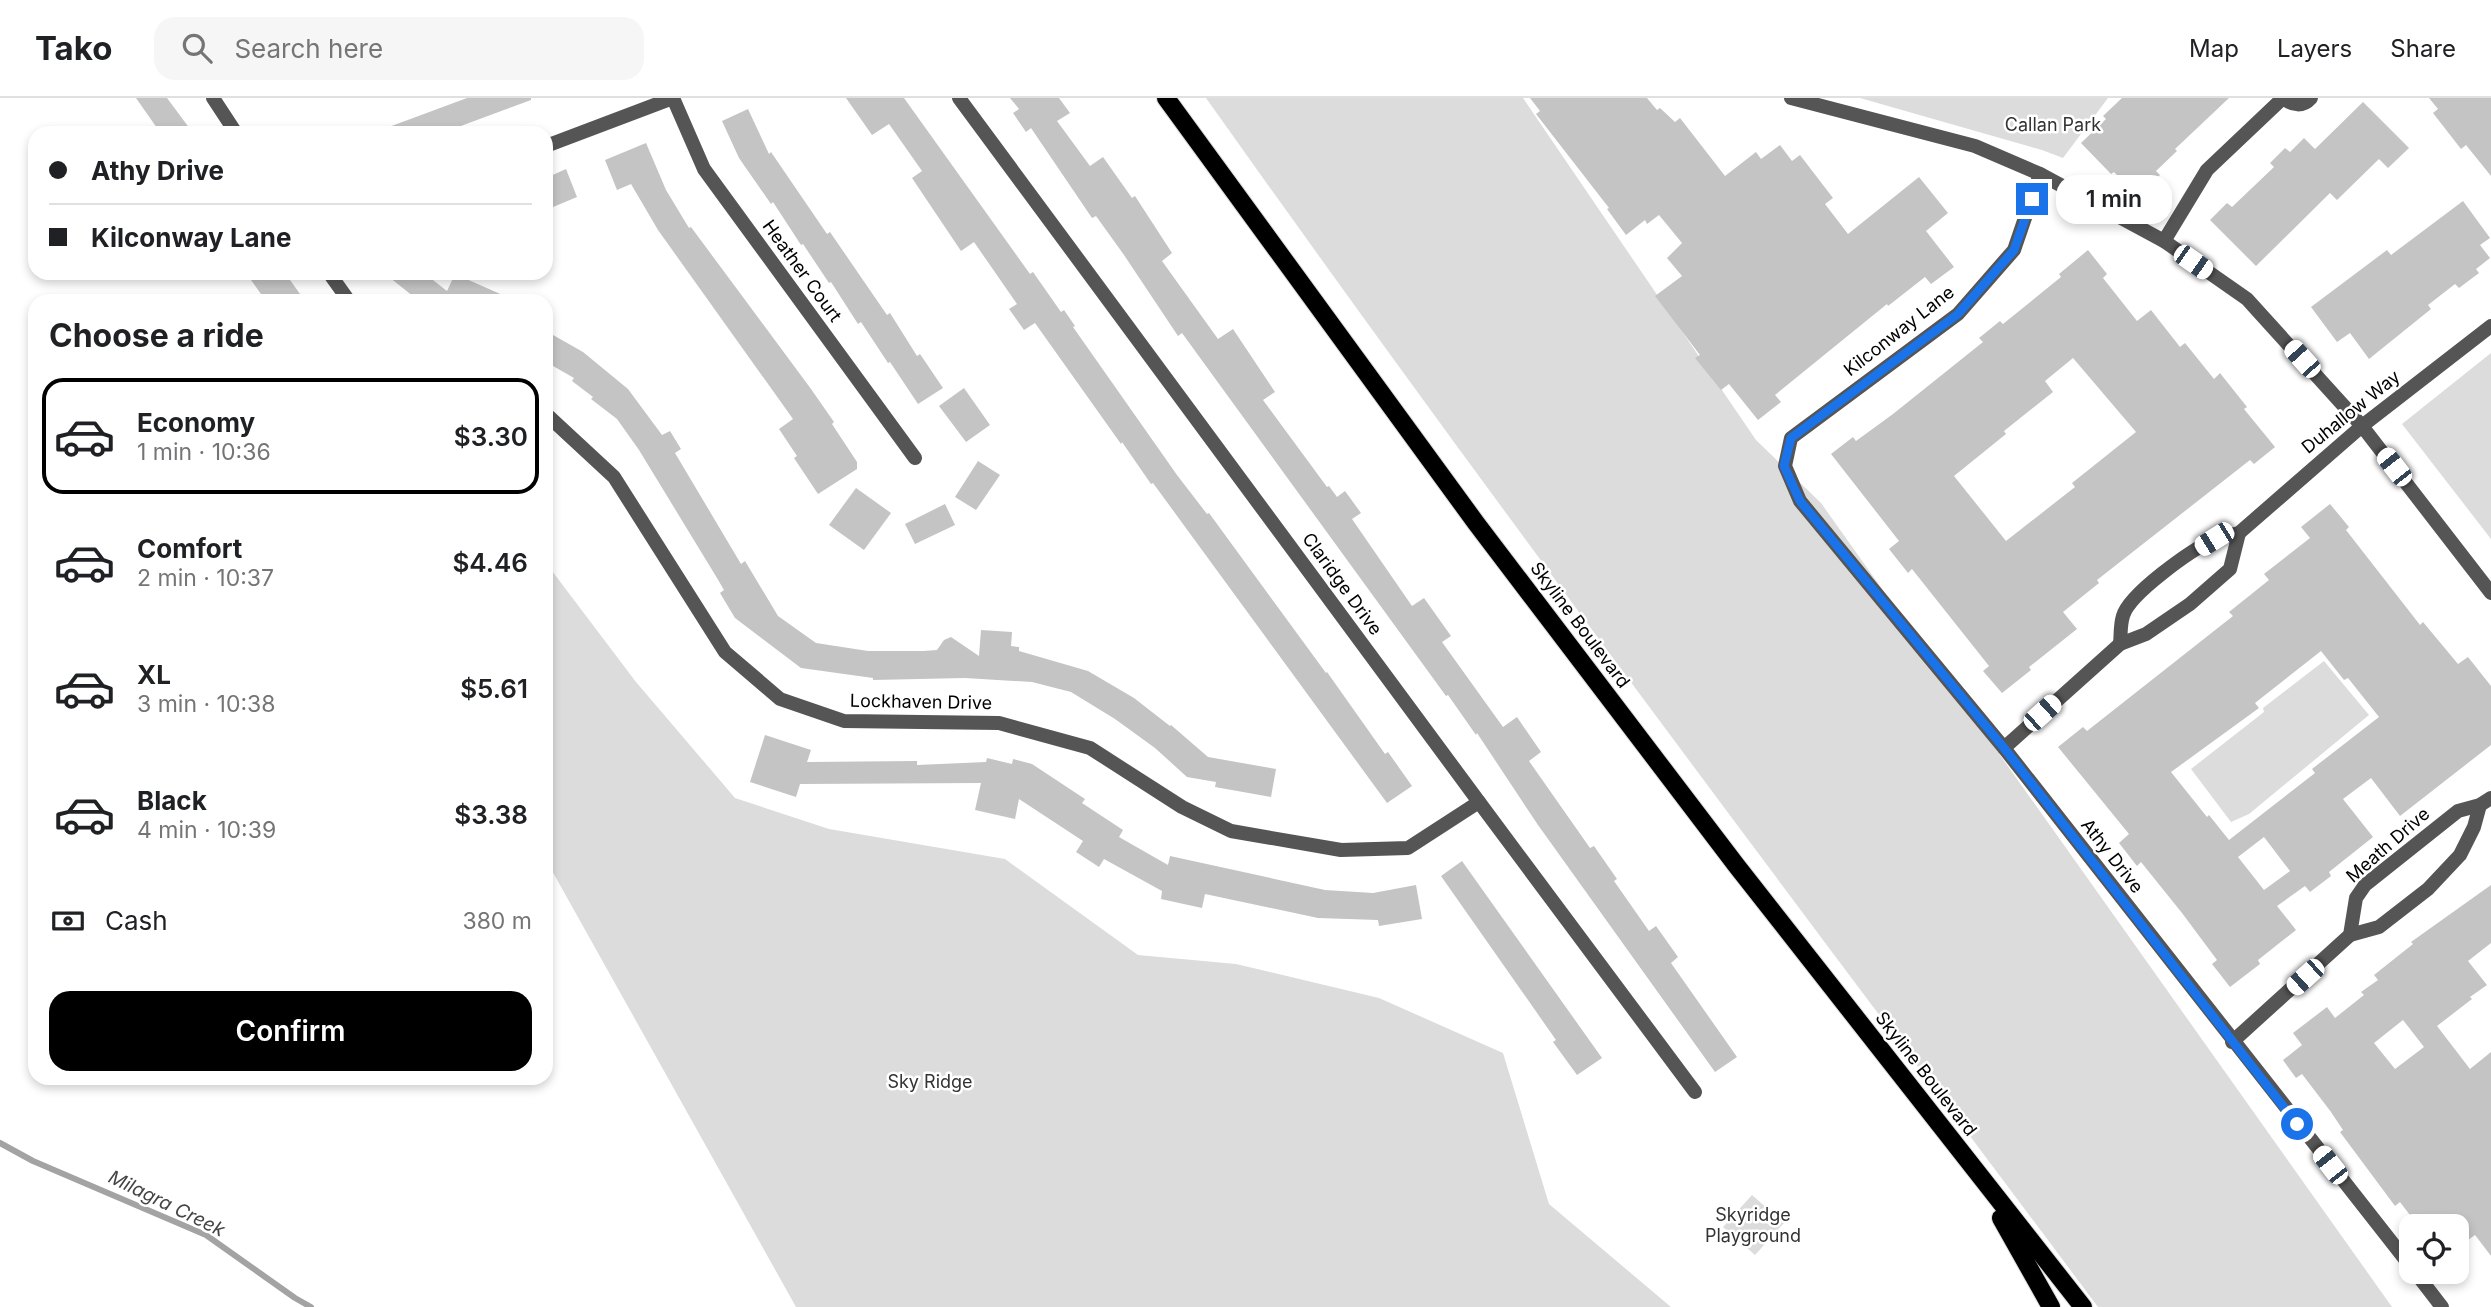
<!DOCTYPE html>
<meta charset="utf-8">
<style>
:root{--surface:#fff;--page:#f6f6f6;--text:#202124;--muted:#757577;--line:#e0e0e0;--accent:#000}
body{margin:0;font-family:Inter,sans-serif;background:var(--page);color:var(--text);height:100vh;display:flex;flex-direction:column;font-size:26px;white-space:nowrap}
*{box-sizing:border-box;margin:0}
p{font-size:23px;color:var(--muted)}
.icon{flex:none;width:38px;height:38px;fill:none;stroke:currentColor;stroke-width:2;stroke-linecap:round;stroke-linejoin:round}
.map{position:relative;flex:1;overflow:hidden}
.side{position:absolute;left:28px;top:196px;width:525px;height:791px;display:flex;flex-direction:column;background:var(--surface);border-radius:21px;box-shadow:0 4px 10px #0003}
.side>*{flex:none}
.guide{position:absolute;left:28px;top:28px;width:525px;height:154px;border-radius:21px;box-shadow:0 4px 10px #0003;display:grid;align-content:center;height:154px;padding:0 21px;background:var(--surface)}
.tools{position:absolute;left:2399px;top:1116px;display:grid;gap:14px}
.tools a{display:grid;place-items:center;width:70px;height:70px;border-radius:14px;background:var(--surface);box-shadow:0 4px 10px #0003;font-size:35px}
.end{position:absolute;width:32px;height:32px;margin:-16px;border:9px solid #1a73e8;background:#fff;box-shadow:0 0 0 4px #fff}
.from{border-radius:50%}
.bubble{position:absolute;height:49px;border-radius:21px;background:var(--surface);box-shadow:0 4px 10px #0003;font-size:23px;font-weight:600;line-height:49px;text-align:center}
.car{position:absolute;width:21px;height:42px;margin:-21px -10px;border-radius:9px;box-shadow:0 0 5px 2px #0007;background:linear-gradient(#fff 24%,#345 0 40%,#fff 0 76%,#345 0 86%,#fff 0)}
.guide b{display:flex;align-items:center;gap:24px;height:66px;font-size:26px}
.guide b+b{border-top:2px solid var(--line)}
.guide i{width:18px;height:18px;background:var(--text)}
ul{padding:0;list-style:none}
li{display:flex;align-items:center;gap:21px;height:116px;margin:0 14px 10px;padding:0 7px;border:4px solid transparent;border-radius:21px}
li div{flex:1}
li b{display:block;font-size:26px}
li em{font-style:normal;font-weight:600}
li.on{border-color:var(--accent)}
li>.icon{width:63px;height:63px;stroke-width:1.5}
h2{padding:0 21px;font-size:32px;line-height:84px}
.pay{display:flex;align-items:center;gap:18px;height:77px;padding:0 21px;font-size:26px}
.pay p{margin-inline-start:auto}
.button{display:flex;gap:14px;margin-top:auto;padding:14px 21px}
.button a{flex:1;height:80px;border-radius:21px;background:var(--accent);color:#fff;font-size:28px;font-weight:600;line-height:80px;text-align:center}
header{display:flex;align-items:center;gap:42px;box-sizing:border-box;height:98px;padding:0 35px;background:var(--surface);border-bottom:2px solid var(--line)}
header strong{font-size:33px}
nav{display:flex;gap:38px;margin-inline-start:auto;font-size:24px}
.search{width:490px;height:63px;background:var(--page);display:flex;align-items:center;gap:18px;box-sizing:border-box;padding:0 24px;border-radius:21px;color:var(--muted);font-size:26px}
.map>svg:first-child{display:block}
</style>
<header>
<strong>Tako</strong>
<div class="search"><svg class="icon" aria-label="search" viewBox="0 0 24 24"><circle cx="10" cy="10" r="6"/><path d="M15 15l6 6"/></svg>Search here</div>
<nav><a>Map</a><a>Layers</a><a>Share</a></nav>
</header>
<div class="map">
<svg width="2491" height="1209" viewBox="0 0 2491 1209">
<rect width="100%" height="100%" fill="#fff"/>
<g fill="#dcdcdc">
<path d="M1206,0h317l233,342 65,63 571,804h-294c-300,-401 -602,-800 -892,-1209z"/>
<path d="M1860,0h248l-45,60 -21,-8z"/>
<path d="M2491,255v186l-89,-115z"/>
<path d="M546,465l90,119 99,116 94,31 176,30 133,96 98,9 143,34 124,55 46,151 122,103h-875l-250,-447z"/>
<path d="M2324,563l45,54 -120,99 -18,8 -40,-53 73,-57 -1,-4z"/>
<path d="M1752,1097l32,28 -29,32 -32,-28z"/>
</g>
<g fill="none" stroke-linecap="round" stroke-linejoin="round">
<path stroke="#a3a3a3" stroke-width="6" d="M0,1045l33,18 173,74 89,63 16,9"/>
</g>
<g fill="#c4c4c4" fill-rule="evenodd">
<path d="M136,0h31l26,35h-42l6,-5z"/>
<path d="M467,0h64v2l-89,33h-64v-2z"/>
<path d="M846,0h58l126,176 3,-2 28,40 3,-2 11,16 -2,1 104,148 30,39 2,-1 117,160 1,-1 58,82 3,-2 24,34 -25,17 -234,-320 -2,1 -29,-42 -1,2 -86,-121 -11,7 -15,-21 8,-5 -43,-62 -13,9 -49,-73 10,-7 -33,-47 -17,11z"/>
<path d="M1010,0h49l11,15 -13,8 33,45 13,-9 29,41 3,-2 37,57 -10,8 56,78 15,-10 42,63 -12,8 64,87 2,-1 8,11 8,-6 16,22 -9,6 60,87 12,-8 27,38 -9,6 61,85 14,-10 24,35 -12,9 61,87 4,-2 23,33 -3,2 35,50 7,-5 22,31 -7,6 66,94 -22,15 -177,-247 -61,-92 -1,2 -28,-40 -2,1 -264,-363 -4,3 -54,-81 -28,-39 -4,2 -61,-90 -5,4 -13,-19 6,-4z"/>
<path d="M1530,0h117l10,12 3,-2 15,14 5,-4 45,58 31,-24 5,7 19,-14 12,16 8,-6 23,30 10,13 -8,6 23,30 71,-57 29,36 -22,18 28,36 -23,17 -6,-7 -37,29 -1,-2 -112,91 6,7 -23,18 -29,-36 -8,6 -26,-32 5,-3 -45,-59 27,-20 -15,-18 15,-15 -23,-28 -12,9 -2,-4 -19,15 -19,-26 2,-1 -73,-94 4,-3z"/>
<path d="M2122,0h107l-54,51 2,2 -21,20 4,4 -14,14 -11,-11 -7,8 -14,-14 -3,2 -30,-31 25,-24 -3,-3z"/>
<path d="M2429,0h62v78l-25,-31 -5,4 -28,-36 5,-4z"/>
<path d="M2363,4l46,46 -21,20 -9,-9 -42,41 -7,-7 -74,73 -46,-46 17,-17 5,4 42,-40 -4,-4 15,-15 5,4 14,-14 11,11z"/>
<path d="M748,11l21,45 2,-2 56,82 3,-2 57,83 3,-2 27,43 3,-2 23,34 -25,16 -28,-42 -2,1 -27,-41 -3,2 -27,-42 -2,1 -26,-39 -2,1 -28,-43 -2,2 -32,-46 -17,-37z"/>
<path d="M646,45l20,47 23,38 2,-1 120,162 23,33 -2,2 25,38v7l-39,25 -24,-36 3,-2 -18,-27 14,-10 -135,-189 -27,-46 -14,6 -12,-30z"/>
<path d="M566,71l11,28 -31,13v-32z"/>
<path d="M2463,103l27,37 -10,7 10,13 -14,11 3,4 -20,15 -4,-4 -27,21 3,4 -62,50 -19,-26 -13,9 -26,-35 76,-57 4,5z"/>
<path d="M2088,152l19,24 -4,4 34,43 14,-11 29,37 5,-4 29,36 6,-6 27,34 -3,2 31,38 -21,17 -4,-4 -153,120 2,3 -36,29 14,17 -48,38 2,3 -29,23 -19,-22 6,-5 -77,-97 -4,4 -19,-24 10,-8 -68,-87 22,-17 3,4 37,-27 90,-72 -4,-4 21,-17 3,3 58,-47 -2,-3zM2073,260l63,74 -64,51 3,4 -69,54 -52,-65 52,-42 -2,-3 49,-39 -8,-11z"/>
<path d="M246,175h39l20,28h-39z"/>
<path d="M384,175h40l23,18 8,-17 61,27h-97z"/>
<path d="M546,233l37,21 45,37 34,46 8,-4 11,18 -6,4 66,111 4,-3 33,55 38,27 52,8h55l14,-1 7,-10 7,-3 28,19 2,-26 31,2 -1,14 8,1v4l69,20 46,27 36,28 1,-1 37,32 68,12 -5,28 -56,-10 1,-5 -29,-5 -32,-29 -40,-29 -44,-27 -39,-10 -67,-4 -92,2v-2l-72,-10 -66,-50 -15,-25 4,-3 -7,-12 -78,-128 -22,-31 -26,-20 2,-2 -21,-16 2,-3 -28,-16z"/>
<path d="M964,290l26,37 -24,17 -27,-36z"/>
<path d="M978,363l22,14 -24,35 -21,-13z"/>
<path d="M856,390l35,25 -27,37 -35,-25z"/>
<path d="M945,406l10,21 -40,19 -10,-20z"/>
<path d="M2330,406l19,23 -3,3 74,95 3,-3 35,42 10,-7 23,29v59l-91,71 -29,-38 -28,21 30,38 -44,35 2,4 -21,16 -5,-6 -28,20 19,24 -38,30 2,4 -30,23 -18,-23 5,-4 -35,-47 -41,-51 -4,4 -18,-23 10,-9 -71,-87 25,-20 4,4 146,-115 -4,-4 40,-32 -5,-6 46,-36 -9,-11zM2321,553l23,29 4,-2 31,39 -67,52 3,4 -86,67 -20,-25 -2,2 -36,-45 88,-64 -4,-5zM2264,739l26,34 -26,19 -26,-33z"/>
<path d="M765,637l46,15 -4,12 110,-1v4l69,-3 1,-4 25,6 1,-5 19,5 53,35 -3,4 41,27 -4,7 49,28 2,-9 155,34 48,3 43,-8 6,34 -43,7 -1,-6 -60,-2 -113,-24 -3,14 -41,-9 1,-8 -58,-32 -5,8 -23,-15 7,-11 -64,-42 -4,20 -40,-9 6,-27 -181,1 -4,13 -46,-15z"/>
<path d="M1462,763l140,197 -25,17 -24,-33 3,-2 -115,-164z"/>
<path d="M2491,787v58l-23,18 19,24 -17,12 2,2 -35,27 33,43 21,-17v204l-16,-21 -18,13v-21h-38l-19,-25 -5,4 -55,-74 3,-2 -12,-18 -29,-38 -6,4 -13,-18 19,-15 -9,-12 34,-26 8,11 29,-23 -3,-3 17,-12 -4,-5 39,-31 -2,-2zM2403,922l21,27 -29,22 -21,-26z"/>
</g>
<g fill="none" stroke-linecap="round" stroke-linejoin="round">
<g stroke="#dbdbdb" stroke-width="20">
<g id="primary">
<path d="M1166,0l310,425 260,342 347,442"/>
<path d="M2001,1120l50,89"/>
</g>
</g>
<g stroke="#555" stroke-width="14">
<path d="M213,0l23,35"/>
<path d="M673,0l31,71 211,289"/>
<path d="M959,0l520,704 216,290"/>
<path d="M1791,0l184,48 65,28 124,67 83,58 115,127 129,167"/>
<path d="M2284,0c8,8 19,9 27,0"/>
<path d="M546,48l127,-48"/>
<path d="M2040,76l-26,76 -56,64 -167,124 -6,28 15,35 204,247 408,520"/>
<path d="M2164,143l43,-71 76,-72"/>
<path d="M329,175l20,28"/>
<path d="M546,316l68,63 111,175 55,47 64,22 155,2 91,25 92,59 49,24 110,19 67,-2 71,-46"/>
<path d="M2120,546c1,-9 0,-19 3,-28 6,-22 68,-66 90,-76 8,-4 18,-5 26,-7l123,-107 129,-100"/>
<path d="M2004,650l116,-104 26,-10 44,-30 40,-35 9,-36"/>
<path d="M2350,837l29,-8 49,-38 32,-34 14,-28 6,-22"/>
<path d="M2232,944l118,-107 6,-37 9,-13 93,-74 22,-6 11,-7"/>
<path d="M2415,1174l27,35"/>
</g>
<use href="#primary" stroke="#000" stroke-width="18"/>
</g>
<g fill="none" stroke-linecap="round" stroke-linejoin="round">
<path stroke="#1a73e8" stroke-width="9" d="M2032,101l-18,51 -56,64 -167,124 -7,28 16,35 204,247 293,376"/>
</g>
<g text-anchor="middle" stroke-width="5" stroke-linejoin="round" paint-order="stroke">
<g font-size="18" fill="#333" stroke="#fff">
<text x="2053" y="33">Callan Park</text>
<text x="930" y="990">Sky Ridge</text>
<text x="1753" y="1123">Skyridge<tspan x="1753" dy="21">Playground</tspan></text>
</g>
<g font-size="18" fill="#000" stroke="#fff">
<text transform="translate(802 173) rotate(54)" y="6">Heather Court</text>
<text transform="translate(1899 233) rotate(-38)" y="6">Kilconway Lane</text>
<text transform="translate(2351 314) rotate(-39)" y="6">Duhallow Way</text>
<text transform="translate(1342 486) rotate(54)" y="6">Claridge Drive</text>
<text transform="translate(1580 527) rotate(53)" y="6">Skyline Boulevard</text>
<text transform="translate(921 604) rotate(1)" y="6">Lockhaven Drive</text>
<text transform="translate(2388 747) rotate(-41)" y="6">Meath Drive</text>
<text transform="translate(2112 758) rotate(52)" y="6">Athy Drive</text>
<text transform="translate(1926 976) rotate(52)" y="6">Skyline Boulevard</text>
</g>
<g font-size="19" font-style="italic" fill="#444" stroke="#fff">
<text transform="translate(167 1105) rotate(26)" y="7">Milagra Creek</text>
</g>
</g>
</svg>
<div class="tools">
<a><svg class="icon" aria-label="locate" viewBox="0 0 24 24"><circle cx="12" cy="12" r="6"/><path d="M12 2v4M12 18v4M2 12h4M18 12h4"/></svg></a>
</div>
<i class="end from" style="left:2297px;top:1026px"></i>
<i class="end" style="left:2032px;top:101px"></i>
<div class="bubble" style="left:2056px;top:77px;width:116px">1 min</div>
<i class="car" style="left:2193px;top:164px;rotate:125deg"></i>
<i class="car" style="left:2302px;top:261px;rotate:318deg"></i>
<i class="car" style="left:2394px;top:369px;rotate:322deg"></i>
<i class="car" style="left:2214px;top:441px;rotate:238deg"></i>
<i class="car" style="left:2042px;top:615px;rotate:48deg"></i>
<i class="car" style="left:2305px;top:879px;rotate:228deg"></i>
<i class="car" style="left:2330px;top:1067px;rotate:322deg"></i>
<div class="guide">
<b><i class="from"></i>Athy Drive</b>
<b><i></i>Kilconway Lane</b>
</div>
<section class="side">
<h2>Choose a ride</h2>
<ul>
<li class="on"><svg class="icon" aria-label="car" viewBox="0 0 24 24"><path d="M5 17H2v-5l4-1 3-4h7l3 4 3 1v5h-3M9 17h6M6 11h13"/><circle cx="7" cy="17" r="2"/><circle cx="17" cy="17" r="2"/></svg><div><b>Economy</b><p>1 min · 10:36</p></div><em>$3.30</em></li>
<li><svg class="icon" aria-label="car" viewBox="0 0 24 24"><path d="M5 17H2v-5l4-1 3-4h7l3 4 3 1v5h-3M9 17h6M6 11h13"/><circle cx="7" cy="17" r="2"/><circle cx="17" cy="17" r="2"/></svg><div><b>Comfort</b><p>2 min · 10:37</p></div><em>$4.46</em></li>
<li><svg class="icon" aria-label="car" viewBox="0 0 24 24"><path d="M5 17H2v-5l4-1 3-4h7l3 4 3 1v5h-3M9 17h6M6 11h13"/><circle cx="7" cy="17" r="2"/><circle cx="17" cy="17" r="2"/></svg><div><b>XL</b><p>3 min · 10:38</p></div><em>$5.61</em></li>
<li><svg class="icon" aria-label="car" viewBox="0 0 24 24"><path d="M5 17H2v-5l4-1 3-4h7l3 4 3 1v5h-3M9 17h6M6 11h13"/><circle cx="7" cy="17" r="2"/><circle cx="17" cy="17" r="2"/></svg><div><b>Black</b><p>4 min · 10:39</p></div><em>$3.38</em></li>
</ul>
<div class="pay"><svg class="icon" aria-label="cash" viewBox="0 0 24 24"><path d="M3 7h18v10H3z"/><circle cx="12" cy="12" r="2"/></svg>Cash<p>380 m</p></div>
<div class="button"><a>Confirm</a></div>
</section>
</div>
